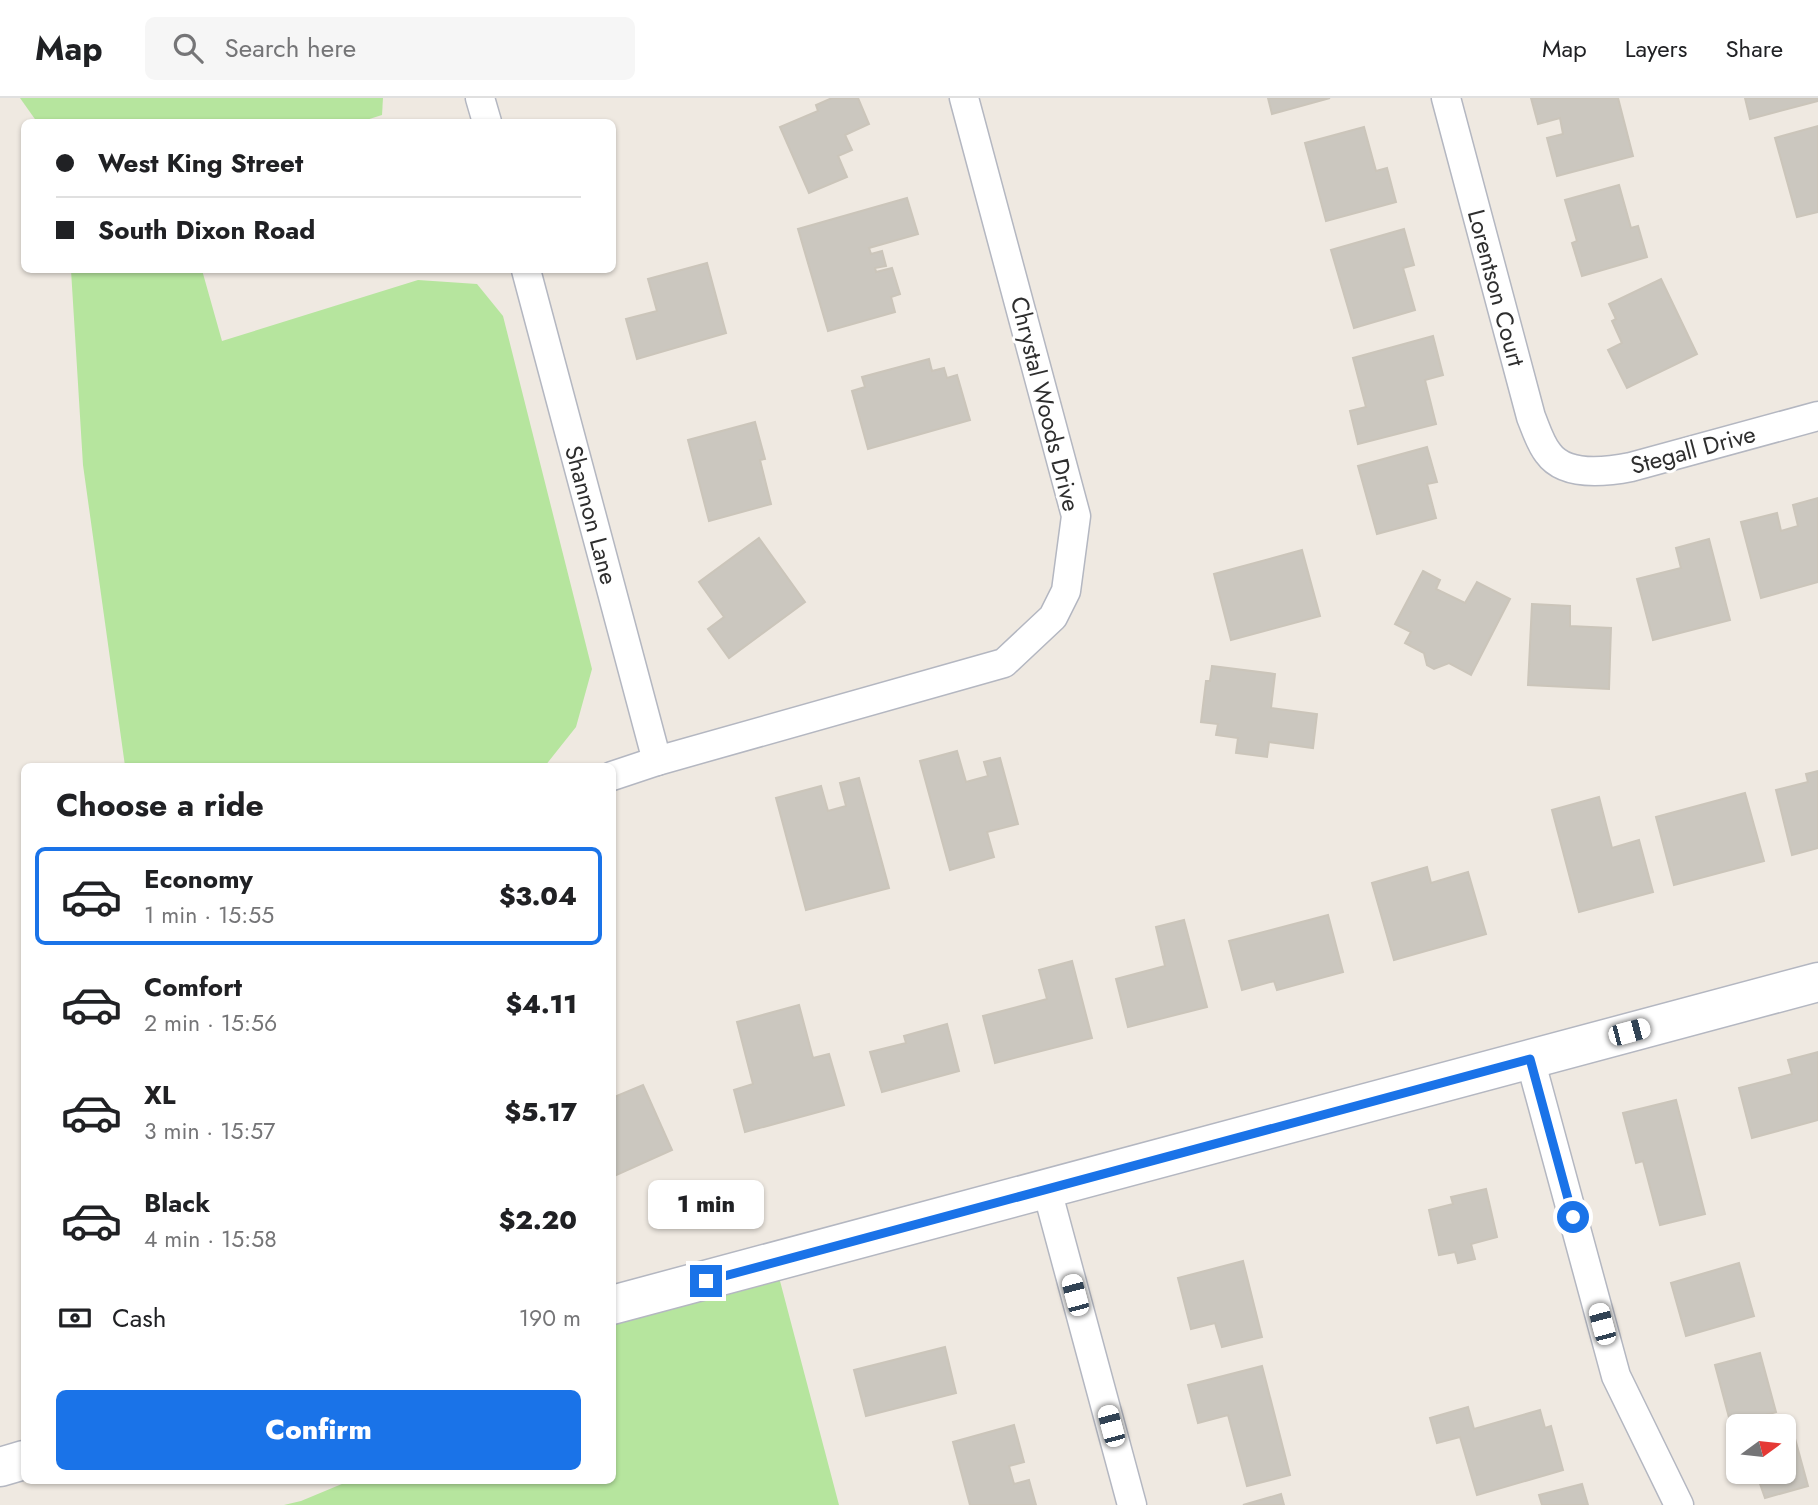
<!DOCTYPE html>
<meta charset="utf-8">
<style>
:root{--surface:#fff;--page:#f6f6f6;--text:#202124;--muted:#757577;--line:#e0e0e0;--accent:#1a73e8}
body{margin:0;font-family:Jost,sans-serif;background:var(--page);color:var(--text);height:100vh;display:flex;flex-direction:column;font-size:26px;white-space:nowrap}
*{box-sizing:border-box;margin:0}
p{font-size:23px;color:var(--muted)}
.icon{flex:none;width:38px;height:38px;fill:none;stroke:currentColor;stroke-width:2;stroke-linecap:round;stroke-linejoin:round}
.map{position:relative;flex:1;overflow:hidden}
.drawer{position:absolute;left:21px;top:665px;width:595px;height:721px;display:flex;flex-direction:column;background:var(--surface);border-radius:10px;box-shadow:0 2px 5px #0004}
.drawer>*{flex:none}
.hud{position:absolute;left:21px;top:21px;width:595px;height:154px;border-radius:10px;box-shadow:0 2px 5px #0004;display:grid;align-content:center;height:154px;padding:0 35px;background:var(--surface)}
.needle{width:46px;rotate:75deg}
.buttons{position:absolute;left:1726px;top:1316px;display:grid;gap:14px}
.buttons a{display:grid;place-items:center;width:70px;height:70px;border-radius:10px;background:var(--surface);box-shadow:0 2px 5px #0004;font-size:35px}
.end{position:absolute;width:32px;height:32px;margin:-16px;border:9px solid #1a73e8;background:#fff;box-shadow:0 0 0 4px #fff}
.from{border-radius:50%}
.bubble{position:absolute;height:49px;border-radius:10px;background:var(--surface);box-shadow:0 2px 5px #0004;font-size:23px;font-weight:800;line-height:49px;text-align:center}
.car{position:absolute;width:21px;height:42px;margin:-21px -10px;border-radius:9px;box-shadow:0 0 5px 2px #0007;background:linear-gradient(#fff 24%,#345 0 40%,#fff 0 76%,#345 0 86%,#fff 0)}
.hud b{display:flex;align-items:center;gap:24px;height:66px;font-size:26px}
.hud b+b{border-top:2px solid var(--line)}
.hud i{width:18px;height:18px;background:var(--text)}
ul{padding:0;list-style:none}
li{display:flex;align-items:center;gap:21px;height:98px;margin:0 14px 10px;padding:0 21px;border:4px solid transparent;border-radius:10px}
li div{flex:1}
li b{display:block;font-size:26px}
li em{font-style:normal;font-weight:800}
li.selected{border-color:var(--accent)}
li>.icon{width:63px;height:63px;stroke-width:1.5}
h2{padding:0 35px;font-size:32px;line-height:84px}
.pay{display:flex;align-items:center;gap:18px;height:77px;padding:0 35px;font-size:26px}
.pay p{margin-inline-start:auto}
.cta{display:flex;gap:14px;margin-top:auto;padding:14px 35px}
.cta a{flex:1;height:80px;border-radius:10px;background:var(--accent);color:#fff;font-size:28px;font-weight:800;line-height:80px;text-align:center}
header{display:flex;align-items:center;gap:42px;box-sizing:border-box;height:98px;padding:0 35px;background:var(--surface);border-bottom:2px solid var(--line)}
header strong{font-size:33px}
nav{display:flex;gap:38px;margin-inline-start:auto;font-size:24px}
.search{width:490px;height:63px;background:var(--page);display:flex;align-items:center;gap:18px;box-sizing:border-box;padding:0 24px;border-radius:10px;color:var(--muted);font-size:26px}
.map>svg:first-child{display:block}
</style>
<header>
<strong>Map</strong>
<div class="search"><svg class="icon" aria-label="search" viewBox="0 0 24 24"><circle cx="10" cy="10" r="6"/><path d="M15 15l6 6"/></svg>Search here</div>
<nav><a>Map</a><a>Layers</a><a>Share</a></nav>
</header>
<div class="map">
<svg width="1818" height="1407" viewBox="0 0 1818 1407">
<rect width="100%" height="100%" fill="#efe9e1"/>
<g fill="#b6e59e">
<path d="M20,0h363l-1,17 -22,7h-323z"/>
<path d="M71,172h131l20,71 196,-61 59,4 26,32 89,353 -16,58 -31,39h-420l-42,-301z"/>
<path d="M775,1164l64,243h-555l17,-4 48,-20 263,-1 1,-175z"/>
</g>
<g fill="#cbc7bf" stroke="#cbc5ba" stroke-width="2">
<path d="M832,0h26l11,26 -24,11 7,15 -14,6 9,21 -38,16 -29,-66 38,-16 -2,-6z"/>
<path d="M1268,0h62l-58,16z"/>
<path d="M1531,0h87l15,58 -76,20 -10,-38 16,-4 -3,-16 -22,6z"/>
<path d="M1745,0h73v3l-68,18z"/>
<path d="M1818,28v86l-21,5 -22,-79z"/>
<path d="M1364,29l12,44 11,-3 9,34 -70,19 -21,-78z"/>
<path d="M1619,87l12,43 7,-2 9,31 -65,19 -10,-33 5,-2 -12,-41z"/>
<path d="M907,100l11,36 -49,14 2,6 11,-3 4,15 -11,2 1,4 16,-4 8,26 -9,3 4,15 -67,19 -30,-102z"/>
<path d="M1404,131l10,36 -11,3 12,42 -61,18 -23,-78z"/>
<path d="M707,165l19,70 -89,26 -11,-40 31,-8 -9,-32z"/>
<path d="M1661,181l36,75 -70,34 -19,-38 14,-7 -10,-22 4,-2 -7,-15z"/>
<path d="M1433,238l10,39 -18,5 11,44 -78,20 -8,-33 16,-4 -13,-49z"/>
<path d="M929,261l3,12 12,-3 3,10 10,-3 13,45 -102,29 -16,-58 13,-4 -3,-10z"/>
<path d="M755,324l10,37 -5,1 11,44 -62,17 -21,-81z"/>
<path d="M1427,349l10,35 -10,2 9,34 -59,16 -19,-68z"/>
<path d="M1818,400v84l-57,16 -20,-76 36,-9 4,18 17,-5 -5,-21z"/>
<path d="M759,440l46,64 -76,56 -21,-29 16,-12 -25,-35z"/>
<path d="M1709,441l21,81 -77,20 -16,-61 44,-11 -5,-20z"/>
<path d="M1302,452l18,66 -89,24 -17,-66z"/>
<path d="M1423,473l17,9 -4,9 29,14 12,-21 33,17 -39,76 -22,-12 -15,6 -7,-4 -3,-12 -19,-10 6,-11 -16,-8z"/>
<path d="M1532,506l38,2v20l41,2 -2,61 -81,-4z"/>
<path d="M1212,568l63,8 -4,34 46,6 -4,34 -44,-6 -2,15 -31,-4 2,-15 -22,-3 2,-11 -17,-2 5,-41h4z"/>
<path d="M957,653l9,31 22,-6 -4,-14 16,-4 18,66 -31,8 7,25 -44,13 -30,-109z"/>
<path d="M1818,673v77l-26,7 -16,-65 32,-8 -2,-8z"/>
<path d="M859,680l30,110 -83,22 -30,-112 45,-12 7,25 18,-5 -6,-23z"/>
<path d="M1745,695l19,68 -90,24 -18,-68z"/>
<path d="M1599,699l13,51 27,-8 14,52 -74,20 -27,-102z"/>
<path d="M1427,769l4,16 37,-11 18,62 -92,26 -22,-77z"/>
<path d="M1328,817l15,57 -66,18 -3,-9 -32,9 -13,-49z"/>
<path d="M1184,822l23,87 -79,20 -12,-48 49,-13 -9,-39z"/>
<path d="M1072,863l20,77 -97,25 -12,-47 64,-17 -8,-29z"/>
<path d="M799,907l14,53 16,-4 15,51 -99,27 -11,-42 19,-6 -16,-62z"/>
<path d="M947,926l12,47 -77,21 -12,-40 36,-9 -2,-7z"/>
<path d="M1818,954v68l-66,18 -13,-50 53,-14 -4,-14z"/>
<path d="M643,987l29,65 -60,27v-79z"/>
<path d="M1676,1002l29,114 -45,11 -17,-64 -7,2 -13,-50z"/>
<path d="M1486,1091l11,48 -26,7 4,15 -17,4 -3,-11 -16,3 -10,-45 24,-6 -2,-7z"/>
<path d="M1243,1163l19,76 -40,10 -7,-24 -24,6 -13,-51z"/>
<path d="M1739,1165l15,53 -68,20 -15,-53z"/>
<path d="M945,1249l11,46 -90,23 -12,-46z"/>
<path d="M1760,1255l16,59 -45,13 -16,-60z"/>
<path d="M1262,1268l28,109 -43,11 -19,-71 -30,8 -10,-38z"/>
<path d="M1468,1309l6,22 66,-19 5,18 6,-2 12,44 -86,25 -17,-58 -23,6 -7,-25z"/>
<path d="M1791,1326l17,62 -43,12 -6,-17 -3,1 -3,-10h30v-46z"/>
<path d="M1014,1327l10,37 -15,4 5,18 15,-4 7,25h-66l-17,-63z"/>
<path d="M1582,1386l6,21h-46l-3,-10z"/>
<path d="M1281,1396l3,11h-41z"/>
</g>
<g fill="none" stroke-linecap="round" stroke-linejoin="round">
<g stroke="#b4b7c1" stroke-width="31">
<g id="street">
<path d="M480,0l7,24"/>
<path d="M1446,0l85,319c5,12 9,26 17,36 17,24 58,19 83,14l187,-51"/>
<path d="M526,172l131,491"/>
<path d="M612,678l45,-15 347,-98 49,-46 13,-26 10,-75 -112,-418"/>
<path d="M1530,961l86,317 63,129"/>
<path d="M1047,1092l85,315"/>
</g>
</g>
<g stroke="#b4b7c1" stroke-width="41">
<g id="secondary">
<path d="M612,1207l1206,-323"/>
<path d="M0,1369l24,-7"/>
</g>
</g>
<use href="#street" stroke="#fff" stroke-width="28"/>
<use href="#secondary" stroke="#fff" stroke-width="38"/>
</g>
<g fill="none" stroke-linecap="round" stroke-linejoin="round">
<path stroke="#1a73e8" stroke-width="9" d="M706,1183l824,-222 43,158"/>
</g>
<g text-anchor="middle" stroke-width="6" stroke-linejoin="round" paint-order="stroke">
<g font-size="24" fill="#2e2e2e" stroke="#fff">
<text transform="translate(1496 190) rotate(75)" y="8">Lorentson Court</text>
<text transform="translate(1045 306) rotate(76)" y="8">Chrystal Woods Drive</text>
<text transform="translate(1693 352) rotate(-15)" y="8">Stegall Drive</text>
<text transform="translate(591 417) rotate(75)" y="8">Shannon Lane</text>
</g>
</g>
</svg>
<div class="buttons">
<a><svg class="needle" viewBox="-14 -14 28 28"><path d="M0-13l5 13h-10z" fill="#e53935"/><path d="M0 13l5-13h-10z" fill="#757577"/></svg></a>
</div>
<i class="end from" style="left:1573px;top:1119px"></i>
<i class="end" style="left:706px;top:1183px"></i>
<div class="bubble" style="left:648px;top:1082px;width:116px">1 min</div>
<i class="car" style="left:1629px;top:934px;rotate:75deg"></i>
<i class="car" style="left:1075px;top:1197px;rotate:345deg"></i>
<i class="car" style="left:1602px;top:1226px;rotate:345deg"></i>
<i class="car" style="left:1111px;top:1328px;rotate:345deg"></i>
<div class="hud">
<b><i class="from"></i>West King Street</b>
<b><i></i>South Dixon Road</b>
</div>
<section class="drawer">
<h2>Choose a ride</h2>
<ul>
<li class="selected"><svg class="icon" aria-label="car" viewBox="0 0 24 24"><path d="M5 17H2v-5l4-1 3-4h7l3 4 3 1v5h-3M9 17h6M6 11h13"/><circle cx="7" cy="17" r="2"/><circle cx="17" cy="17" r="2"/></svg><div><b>Economy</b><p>1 min · 15:55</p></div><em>$3.04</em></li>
<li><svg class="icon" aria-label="car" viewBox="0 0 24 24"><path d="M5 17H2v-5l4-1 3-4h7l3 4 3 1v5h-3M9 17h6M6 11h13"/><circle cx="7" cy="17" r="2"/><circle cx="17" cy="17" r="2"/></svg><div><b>Comfort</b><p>2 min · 15:56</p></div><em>$4.11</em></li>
<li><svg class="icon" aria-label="car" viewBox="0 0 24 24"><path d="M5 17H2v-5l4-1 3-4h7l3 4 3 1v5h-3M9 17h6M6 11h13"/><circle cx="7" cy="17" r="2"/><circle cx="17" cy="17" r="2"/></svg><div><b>XL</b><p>3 min · 15:57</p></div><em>$5.17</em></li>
<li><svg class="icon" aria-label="car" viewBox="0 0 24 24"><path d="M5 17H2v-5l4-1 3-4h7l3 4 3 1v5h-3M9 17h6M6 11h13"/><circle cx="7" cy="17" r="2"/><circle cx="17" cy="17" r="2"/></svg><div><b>Black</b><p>4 min · 15:58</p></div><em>$2.20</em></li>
</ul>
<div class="pay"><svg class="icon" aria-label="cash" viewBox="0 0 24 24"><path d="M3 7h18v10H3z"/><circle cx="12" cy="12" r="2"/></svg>Cash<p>190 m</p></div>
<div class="cta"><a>Confirm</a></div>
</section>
</div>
